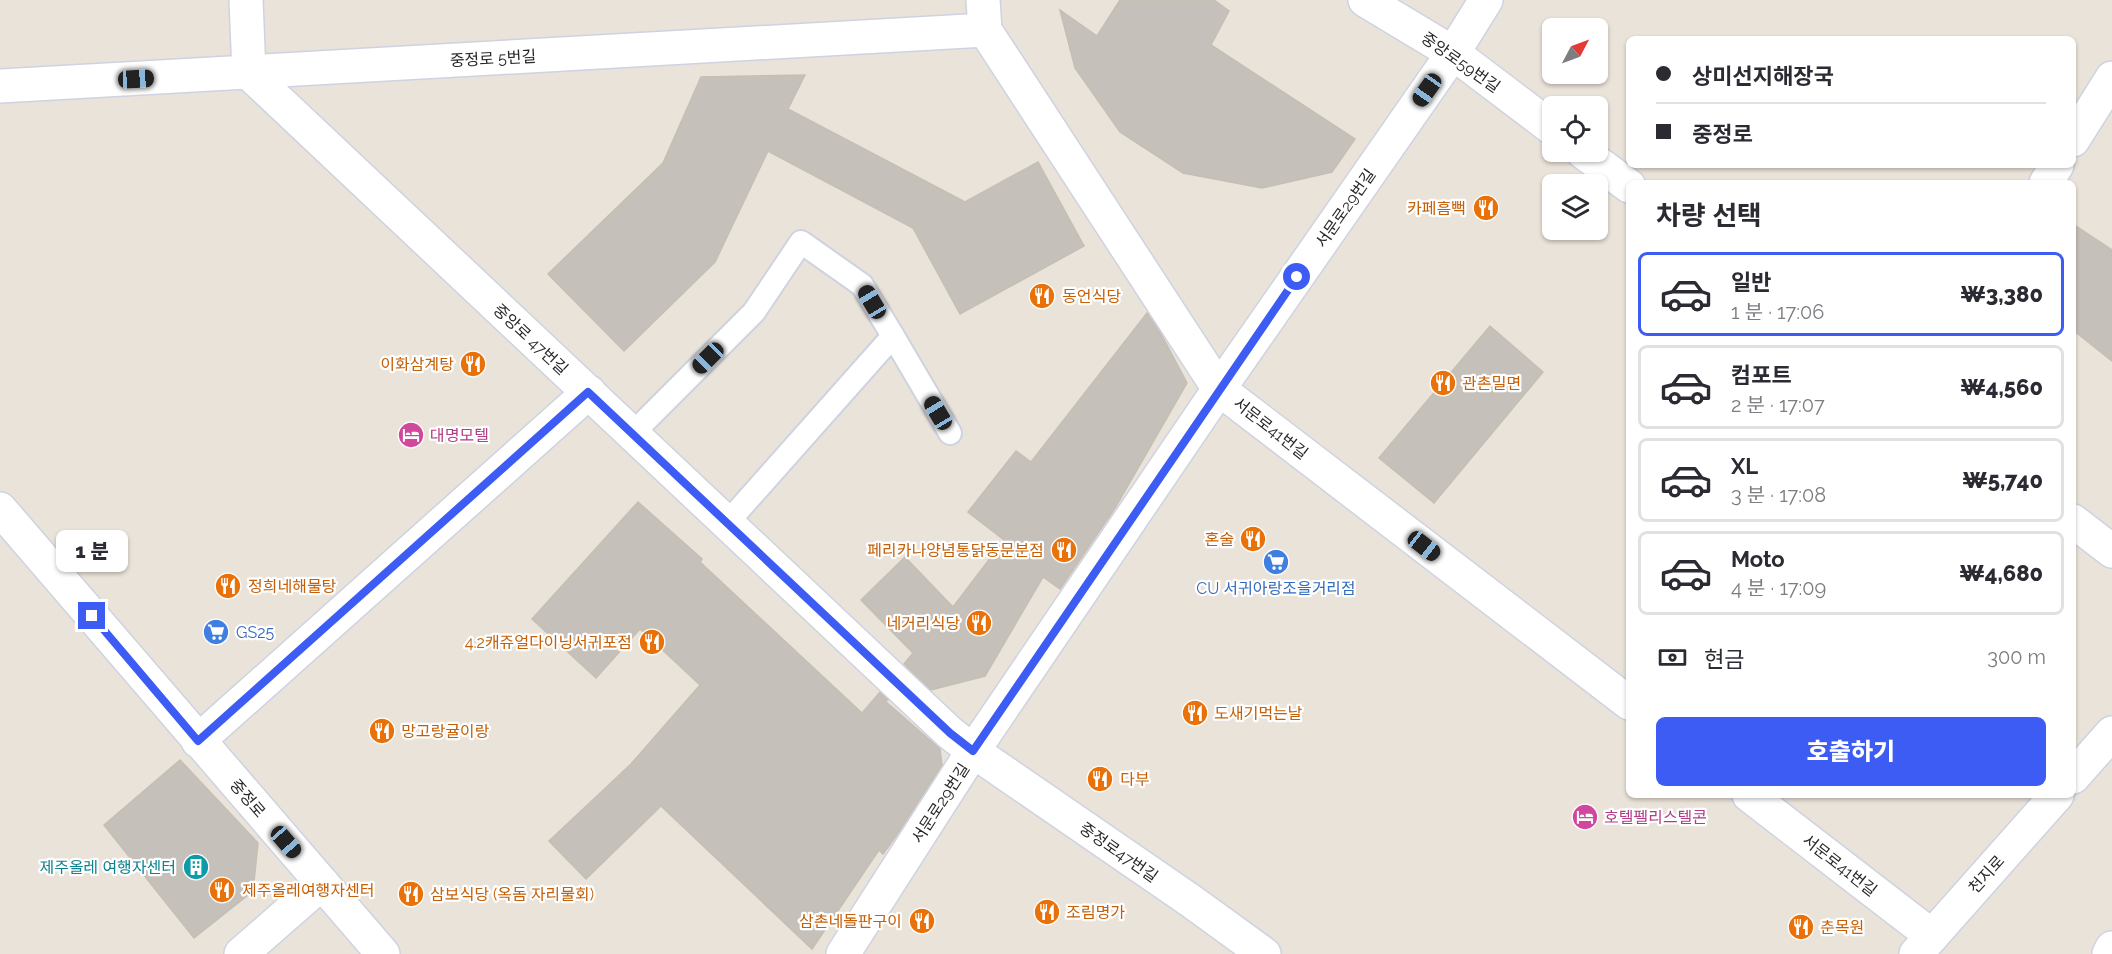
<!DOCTYPE html>
<html lang="ko">
<meta charset="utf-8">
<style>
:root{--surface:#fff;--page:#f7f7f7;--text:#2b2b33;--muted:#7c7c81;--line:#e1e1e2;--accent:#3c5cf4}
body{margin:0;font-family:Raleway,"Noto Sans KR",sans-serif;background:var(--page);color:var(--text);height:100vh;display:flex;flex-direction:column;font-size:22px;white-space:nowrap}
*{box-sizing:border-box;margin:0}
p{font-size:20px;color:var(--muted)}
.icon{flex:none;width:33px;height:33px;fill:none;stroke:currentColor;stroke-width:2;stroke-linecap:round;stroke-linejoin:round}
.map{position:relative;flex:1;overflow:hidden}
.side{position:absolute;left:1626px;top:180px;width:450px;height:618px;display:flex;flex-direction:column;background:var(--surface);border-radius:9px;box-shadow:0 2px 4px #0004}
.side>*{flex:none}
.banner{position:absolute;left:1626px;top:36px;width:450px;height:132px;border-radius:9px;box-shadow:0 2px 4px #0004;display:grid;align-content:center;height:132px;padding:0 30px;background:var(--surface)}
.needle{width:39px;rotate:49deg}
.controls{position:absolute;left:1542px;top:18px;display:grid;gap:12px}
.controls a{display:grid;place-items:center;width:66px;height:66px;border-radius:9px;background:var(--surface);box-shadow:0 2px 4px #0004;font-size:30px}
.end{position:absolute;width:27px;height:27px;margin:-14px;border:8px solid #3c5cf4;background:#fff;box-shadow:0 0 0 3px #fff}
.from{border-radius:50%}
.bubble{position:absolute;height:42px;border-radius:9px;background:var(--surface);box-shadow:0 2px 4px #0004;font-size:20px;font-weight:800;line-height:42px;text-align:center}
.car{position:absolute;width:18px;height:36px;margin:-18px -9px;border-radius:8px;box-shadow:0 0 4px 2px #0007;background:linear-gradient(#222 24%,#8ab4d8 0 40%,#222 0 76%,#8ab4d8 0 86%,#222 0)}
.banner b{display:flex;align-items:center;gap:21px;height:57px;font-size:22px}
.banner b+b{border-top:2px solid var(--line)}
.banner i{width:15px;height:15px;background:var(--text)}
ul{padding:0;list-style:none}
li{display:flex;align-items:center;gap:18px;height:84px;margin:0 12px 9px;padding:0 18px;border:3px solid var(--line);border-radius:9px}
li div{flex:1}
li b{display:block;font-size:22px}
li em{font-style:normal;font-weight:800}
li.current{border-color:var(--accent)}
li>.icon{width:54px;height:54px;stroke-width:1.5}
h2{padding:0 30px;font-size:27px;line-height:72px}
.pay{display:flex;align-items:center;gap:15px;height:66px;padding:0 30px;font-size:22px}
.pay p{margin-inline-start:auto}
.action{display:flex;gap:12px;margin-top:auto;padding:12px 30px}
.action a{flex:1;height:69px;border-radius:9px;background:var(--accent);color:#fff;font-size:24px;font-weight:800;line-height:69px;text-align:center}
.map>svg:first-child{display:block}
</style>
<div class="map">
<svg width="2112" height="954" viewBox="0 0 2112 954">
<rect width="100%" height="100%" fill="#eae3d9"/>
<g fill="#c5c0b9" stroke="#c5bfb3" stroke-width="1.5">
<path d="M1120,0h94l15,11 -18,34 144,94 -23,33 -70,16 -79,-15 -63,-41 -45,-64 -15,-58 37,26z"/>
<path d="M805,75l-17,34 177,93 73,-40 46,84 -124,68 -47,-86 -145,-77 -53,111 -91,89 -76,-77 115,-111 38,-86z"/>
<path d="M2073,224l39,26v111l-39,-31z"/>
<path d="M1147,313l14,21 26,49 -72,125 -55,81 -17,-12 -58,99 -54,14 -27,-26 9,-11 -52,-53 44,-43 48,50 51,-67 -36,-28 48,-61 15,11z"/>
<path d="M1490,326l53,46 -109,131 -55,-45z"/>
<path d="M638,502l64,57 -2,3 162,151 18,-21 8,8 -3,1 55,48 2,16 -44,68 -15,21 -4,-4 -67,99 -151,-143 -75,73 -37,-38 82,-77 69,-79 -60,-56 -44,49 -64,-59z"/>
<path d="M180,760l78,83 -5,48 -59,47 -90,-113z"/>
</g>
<g fill="none" stroke-linecap="round" stroke-linejoin="round">
<g stroke="#cfd2e1" stroke-width="26">
<g id="service">
<path d="M893,336l57,97"/>
<path d="M632,434l122,-122 47,-70 61,43 31,51 -166,187"/>
</g>
</g>
<g stroke="#cfd2e1" stroke-width="36">
<g id="minor">
<path d="M246,0l3,73 701,660 23,18 218,150 73,53"/>
<path d="M983,0l2,30 234,359 410,314"/>
<path d="M1365,0l88,53 99,75"/>
<path d="M0,86l985,-56"/>
<path d="M2073,140l39,-62"/>
<path d="M1583,152l46,34"/>
<path d="M2046,183l11,-18"/>
<path d="M2073,521l39,30"/>
<path d="M198,741l391,-349"/>
<path d="M2073,777l39,-44"/>
<path d="M1749,795l183,141"/>
<path d="M241,954l81,-71"/>
<path d="M843,954l130,-203 246,-362 234,-336 33,-53"/>
<path d="M1916,954l141,-159"/>
<path d="M2109,954l3,-6"/>
</g>
</g>
<g stroke="#cfd2e1" stroke-width="36">
<path id="tertiary" d="M0,509l383,445"/>
</g>
<use href="#service" stroke="#fff" stroke-width="22"/>
<use href="#minor" stroke="#fff" stroke-width="33"/>
<use href="#tertiary" stroke="#fff" stroke-width="33"/>
</g>
<g fill="none" stroke-linecap="round" stroke-linejoin="round">
<path stroke="#3c5cf4" stroke-width="8" d="M92,616l106,125 390,-349 362,341 23,18 324,-474"/>
</g>
<defs>
<g id="restaurant-disc" transform="scale(1.35)"><circle r="9.5" fill="#e8710a" stroke="#fff"/><path d="M-5-6h1v4h1v-4h1v4h1v-4h1v5L-1.5 .5V6h-2V.5L-5-1ZM5-6V6H3V1.5H1.5Q1.5-4 5-6Z" fill="#fff"/></g>
<g id="hotel-disc" transform="scale(1.35)"><circle r="9.5" fill="#d1479c" stroke="#fff"/><path d="M-6-4.5h1.5V1H6V5H4.5V3h-9V5H-6ZM-4 0a1.8 1.8 0 1 1 3.6 0ZM.5 0V-2.5h3Q6-2.5 6 0Z" fill="#fff"/></g>
<g id="supermarket-disc" transform="scale(1.35)"><circle r="9.5" fill="#3f7fe0" stroke="#fff"/><path d="M-6-5.5h2.5l.6 2H6L4.5 2H-2.5L-4.4-4H-6ZM-1.5 3.2a1.3 1.3 0 1 0 .1 0ZM3 3.2a1.3 1.3 0 1 0 .1 0Z" fill="#fff"/></g>
<g id="building-disc" transform="scale(1.35)"><circle r="9.5" fill="#0f9aa8" stroke="#fff"/><path d="M-4-6H4V6H1V3H-1V6H-4ZM-2.5-4.3h1.7v1.8h-1.7ZM.8-4.3h1.7v1.8H.8ZM-2.5-1h1.7V.8h-1.7ZM.8-1h1.7V.8H.8Z" fill="#fff"/></g>
</defs>
<g fill-rule="evenodd">
<use href="#restaurant-disc" x="1486" y="208"/>
<use href="#restaurant-disc" x="1042" y="296"/>
<use href="#restaurant-disc" x="473" y="364"/>
<use href="#restaurant-disc" x="1443" y="383"/>
<use href="#hotel-disc" x="411" y="435"/>
<use href="#restaurant-disc" x="1253" y="539"/>
<use href="#restaurant-disc" x="1064" y="550"/>
<use href="#supermarket-disc" x="1276" y="562"/>
<use href="#restaurant-disc" x="228" y="586"/>
<use href="#restaurant-disc" x="979" y="623"/>
<use href="#supermarket-disc" x="216" y="632"/>
<use href="#restaurant-disc" x="652" y="642"/>
<use href="#restaurant-disc" x="1195" y="713"/>
<use href="#restaurant-disc" x="382" y="731"/>
<use href="#restaurant-disc" x="1100" y="779"/>
<use href="#hotel-disc" x="1585" y="817"/>
<use href="#building-disc" x="196" y="867"/>
<use href="#restaurant-disc" x="222" y="890"/>
<use href="#restaurant-disc" x="411" y="894"/>
<use href="#restaurant-disc" x="1047" y="912"/>
<use href="#restaurant-disc" x="922" y="921"/>
<use href="#restaurant-disc" x="1801" y="927"/>
</g>
<g text-anchor="middle" stroke-width="4.5" stroke-linejoin="round" paint-order="stroke">
<g font-size="16" fill="#282828" stroke="#fff">
<text transform="translate(493 58) rotate(-3)" y="6">중정로 5번길</text>
<text transform="translate(1461 62) rotate(35)" y="6">중앙로59번길</text>
<text transform="translate(1345 208) rotate(-55)" y="6">서문로29번길</text>
<text transform="translate(531 339) rotate(43)" y="6">중앙로 47번길</text>
<text transform="translate(1271 428) rotate(38)" y="6">서문로41번길</text>
<text transform="translate(248 798) rotate(49)" y="6">중정로</text>
<text transform="translate(940 803) rotate(-57)" y="6">서문로29번길</text>
<text transform="translate(1119 852) rotate(35)" y="6">중정로47번길</text>
<text transform="translate(1840 865) rotate(38)" y="6">서문로41번길</text>
<text transform="translate(1986 874) rotate(-48)" y="6">천지로</text>
</g>
<g font-size="16" fill="#c56008" stroke="#fff" text-anchor="start">
<text x="1466" y="214" text-anchor="end">카페흠뻑</text>
<text x="1062" y="302">동언식당</text>
<text x="454" y="370" text-anchor="end">이화삼계탕</text>
<text x="1462" y="389">관촌밀면</text>
<text x="1234" y="545" text-anchor="end">혼술</text>
<text x="1044" y="556" text-anchor="end">페리카나양념통닭동문분점</text>
<text x="248" y="592">정희네해물탕</text>
<text x="960" y="629" text-anchor="end">네거리식당</text>
<text x="632" y="648" text-anchor="end">4.2캐쥬얼다이닝서귀포점</text>
<text x="1214" y="719">도새기먹는날</text>
<text x="401" y="737">망고랑귤이랑</text>
<text x="1120" y="785">다부</text>
<text x="242" y="896">제주올레여행자센터</text>
<text x="430" y="900">삼보식당 (옥돔 자리물회)</text>
<text x="1066" y="918">조림명가</text>
<text x="902" y="927" text-anchor="end">삼촌네돌판구이</text>
<text x="1820" y="933">춘목원</text>
</g>
<g font-size="16" fill="#b23c85" stroke="#fff" text-anchor="start">
<text x="430" y="441">대명모텔</text>
<text x="1604" y="823">호텔펠리스텔콘</text>
</g>
<g font-size="16" fill="#366cbe" stroke="#fff">
<text x="1276" y="594">CU 서귀아랑조을거리점</text>
<text x="236" y="638" text-anchor="start">GS25</text>
</g>
<g font-size="16" fill="#0d838f" stroke="#fff" text-anchor="end">
<text x="176" y="873">제주올레 여행자센터</text>
</g>
</g>
</svg>
<div class="controls">
<a><svg class="needle" viewBox="-14 -14 28 28"><path d="M0-13l5 13h-10z" fill="#e53935"/><path d="M0 13l5-13h-10z" fill="#7c7c81"/></svg></a>
<a><svg class="icon" aria-label="locate" viewBox="0 0 24 24"><circle cx="12" cy="12" r="6"/><path d="M12 2v4M12 18v4M2 12h4M18 12h4"/></svg></a>
<a><svg class="icon" aria-label="layers" viewBox="0 0 24 24"><path d="M12 4l9 5-9 5-9-5zM3 14l9 5 9-5"/></svg></a>
</div>
<i class="end from" style="left:1297px;top:277px"></i>
<i class="end" style="left:92px;top:616px"></i>
<div class="bubble" style="left:56px;top:530px;width:72px">1 분</div>
<i class="car" style="left:136px;top:79px;rotate:87deg"></i>
<i class="car" style="left:1427px;top:90px;rotate:215deg"></i>
<i class="car" style="left:872px;top:302px;rotate:329deg"></i>
<i class="car" style="left:708px;top:358px;rotate:225deg"></i>
<i class="car" style="left:938px;top:413px;rotate:329deg"></i>
<i class="car" style="left:1424px;top:546px;rotate:128deg"></i>
<i class="car" style="left:286px;top:842px;rotate:139deg"></i>
<div class="banner">
<b><i class="from"></i>상미선지해장국</b>
<b><i></i>중정로</b>
</div>
<section class="side">
<h2>차량 선택</h2>
<ul>
<li class="current"><svg class="icon" aria-label="car" viewBox="0 0 24 24"><path d="M5 17H2v-5l4-1 3-4h7l3 4 3 1v5h-3M9 17h6M6 11h13"/><circle cx="7" cy="17" r="2"/><circle cx="17" cy="17" r="2"/></svg><div><b>일반</b><p>1 분 · 17:06</p></div><em>₩3,380</em></li>
<li><svg class="icon" aria-label="car" viewBox="0 0 24 24"><path d="M5 17H2v-5l4-1 3-4h7l3 4 3 1v5h-3M9 17h6M6 11h13"/><circle cx="7" cy="17" r="2"/><circle cx="17" cy="17" r="2"/></svg><div><b>컴포트</b><p>2 분 · 17:07</p></div><em>₩4,560</em></li>
<li><svg class="icon" aria-label="car" viewBox="0 0 24 24"><path d="M5 17H2v-5l4-1 3-4h7l3 4 3 1v5h-3M9 17h6M6 11h13"/><circle cx="7" cy="17" r="2"/><circle cx="17" cy="17" r="2"/></svg><div><b>XL</b><p>3 분 · 17:08</p></div><em>₩5,740</em></li>
<li><svg class="icon" aria-label="car" viewBox="0 0 24 24"><path d="M5 17H2v-5l4-1 3-4h7l3 4 3 1v5h-3M9 17h6M6 11h13"/><circle cx="7" cy="17" r="2"/><circle cx="17" cy="17" r="2"/></svg><div><b>Moto</b><p>4 분 · 17:09</p></div><em>₩4,680</em></li>
</ul>
<div class="pay"><svg class="icon" aria-label="cash" viewBox="0 0 24 24"><path d="M3 7h18v10H3z"/><circle cx="12" cy="12" r="2"/></svg>현금<p>300 m</p></div>
<div class="action"><a>호출하기</a></div>
</section>
</div>
